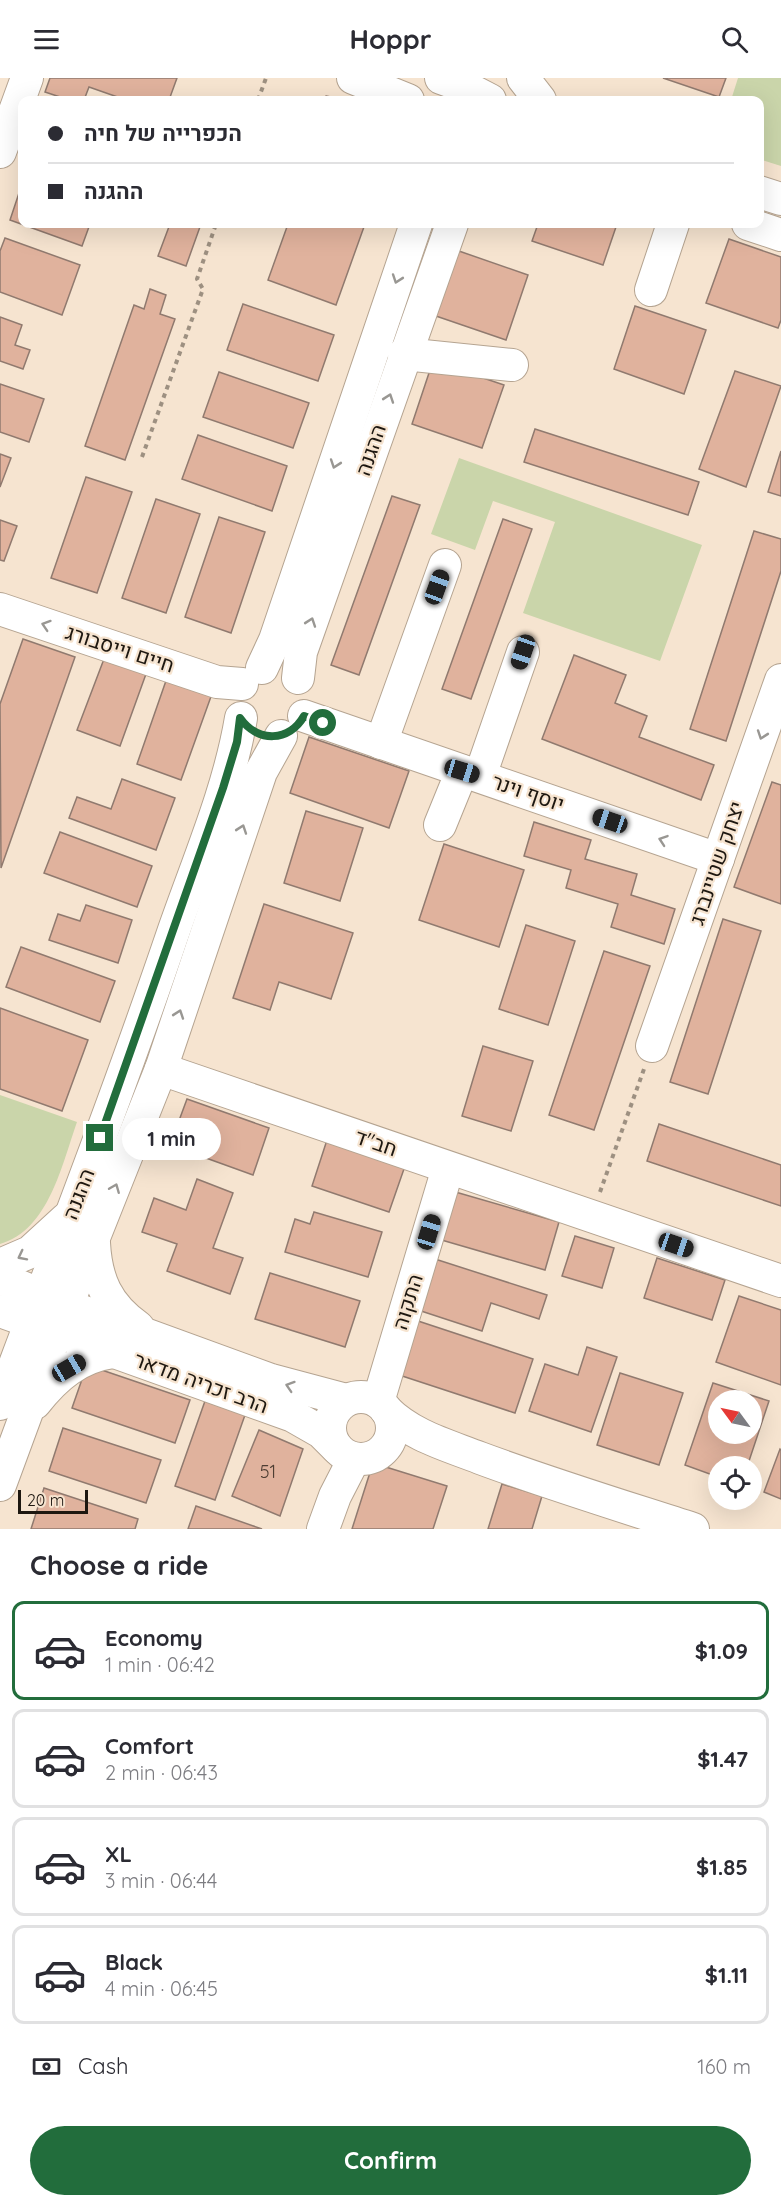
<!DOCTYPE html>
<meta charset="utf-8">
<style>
:root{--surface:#fff;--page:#f2f2f3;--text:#2b2b33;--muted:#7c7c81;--line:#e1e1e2;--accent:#226d3c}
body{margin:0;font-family:Quicksand,Heebo,sans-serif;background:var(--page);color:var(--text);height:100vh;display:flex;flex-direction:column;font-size:22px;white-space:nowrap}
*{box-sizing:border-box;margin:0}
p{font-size:20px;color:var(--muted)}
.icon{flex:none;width:33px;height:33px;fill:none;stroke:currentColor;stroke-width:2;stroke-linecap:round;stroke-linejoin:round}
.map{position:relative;height:1451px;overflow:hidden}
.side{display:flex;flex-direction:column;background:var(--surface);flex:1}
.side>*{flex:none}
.guide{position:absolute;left:18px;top:18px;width:746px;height:132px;border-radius:12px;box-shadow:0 6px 24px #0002;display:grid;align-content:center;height:132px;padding:0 30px;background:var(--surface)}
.needle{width:39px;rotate:303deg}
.controls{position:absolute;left:708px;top:1312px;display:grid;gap:12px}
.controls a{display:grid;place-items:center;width:54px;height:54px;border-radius:50%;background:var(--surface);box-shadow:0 6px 24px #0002;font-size:30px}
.scale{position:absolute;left:18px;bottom:15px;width:70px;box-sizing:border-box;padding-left:6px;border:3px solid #1d1710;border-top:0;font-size:16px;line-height:21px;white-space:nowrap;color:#1d1710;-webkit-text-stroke:4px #f6e4d0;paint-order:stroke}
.end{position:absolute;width:27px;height:27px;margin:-14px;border:8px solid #226d3c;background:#fff;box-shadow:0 0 0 3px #fff}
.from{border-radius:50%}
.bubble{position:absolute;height:42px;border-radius:21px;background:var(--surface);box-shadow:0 6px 24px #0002;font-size:20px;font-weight:700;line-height:42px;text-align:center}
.car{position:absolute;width:18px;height:36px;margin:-18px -9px;border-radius:8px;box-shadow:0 0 4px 2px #0007;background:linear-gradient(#222 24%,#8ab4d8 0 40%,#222 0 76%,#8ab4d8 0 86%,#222 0)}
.guide b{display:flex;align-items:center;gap:21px;height:57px;font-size:22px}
.guide b+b{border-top:2px solid var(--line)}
.guide i{width:15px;height:15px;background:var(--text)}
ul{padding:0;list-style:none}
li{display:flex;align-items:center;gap:18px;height:99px;margin:0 12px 9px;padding:0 18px;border:3px solid var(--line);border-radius:12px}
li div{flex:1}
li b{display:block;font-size:22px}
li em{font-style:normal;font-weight:700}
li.current{border-color:var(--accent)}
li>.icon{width:54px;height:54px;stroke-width:1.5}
h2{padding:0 30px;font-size:27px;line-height:72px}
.pay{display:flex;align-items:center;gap:15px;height:66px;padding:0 30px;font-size:22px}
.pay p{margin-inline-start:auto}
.cta{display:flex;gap:12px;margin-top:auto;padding:12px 30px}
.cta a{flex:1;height:69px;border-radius:36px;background:var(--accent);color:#fff;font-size:24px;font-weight:700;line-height:69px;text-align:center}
header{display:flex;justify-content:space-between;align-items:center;height:78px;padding:0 30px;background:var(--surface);font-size:27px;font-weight:700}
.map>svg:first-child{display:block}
</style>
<header><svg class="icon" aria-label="menu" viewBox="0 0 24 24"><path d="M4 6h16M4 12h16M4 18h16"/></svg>Hoppr<svg class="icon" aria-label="search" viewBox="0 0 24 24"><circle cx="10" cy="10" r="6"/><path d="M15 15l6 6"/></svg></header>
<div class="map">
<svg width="781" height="1451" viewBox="0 0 781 1451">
<rect width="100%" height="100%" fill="#f6e4d0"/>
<g fill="#cad5aa">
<path d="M738,0h43v88l-22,-7v-59h-28z"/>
<path d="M459,380l243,87 -42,116 -137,-48 32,-91 -62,-21 -18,49 -44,-16z"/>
<path d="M0,1017l77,27c-15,42 -28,108 -77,122z"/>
</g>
<g fill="#e0b29d" stroke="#907a6f" stroke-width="1.5" fill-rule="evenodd">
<path d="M50,0h127l-8,22h-43l-37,-13 -5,13h-15l-24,-8z"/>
<path d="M663,0h63l-7,19z"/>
<path d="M326,18l19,4h-21z"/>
<path d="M22,106v40h68l-8,22 -72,-26z"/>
<path d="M170,146h31l-15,42 -28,-10z"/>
<path d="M288,146h77l-29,81 -68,-25z"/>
<path d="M538,146h79l-14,41 -71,-24z"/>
<path d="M5,160l75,27 -18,50 -62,-23v-41z"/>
<path d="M729,161l52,18v63l-3,8 -72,-25z"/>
<path d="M456,172l72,25 -22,65 -73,-25z"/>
<path d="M150,211l16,6 -6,19 15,5 -50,141 -40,-14 49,-141 10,4z"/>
<path d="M243,226l91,31 -16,46 -91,-31z"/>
<path d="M635,228l71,24 -22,64 -70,-25z"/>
<path d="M0,239l22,8 -7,20 15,5 -7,19 -23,-8z"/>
<path d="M433,283l71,24 -22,63 -70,-24z"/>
<path d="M735,293l46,15 -35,101 -47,-18z"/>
<path d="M219,294l90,31 -16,45 -90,-31z"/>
<path d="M0,306l44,15 -15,43 -29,-10z"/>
<path d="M535,351l164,53 -11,33 -164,-53z"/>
<path d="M198,357l89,31 -15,45 -90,-32z"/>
<path d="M781,373v45l-13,-4z"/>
<path d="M0,376l11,4 -11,29z"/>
<path d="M86,399l46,15 -35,101 -46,-15z"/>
<path d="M392,418l28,9 -61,170 -28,-10z"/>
<path d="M156,421l44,15 -34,99 -44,-15z"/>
<path d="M219,439l46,15 -34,101 -46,-16z"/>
<path d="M503,441l29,10 -61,170 -29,-10z"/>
<path d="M0,442l17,6 -13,35 -4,-1z"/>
<path d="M754,453l27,8v32l-55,170 -36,-12z"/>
<path d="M23,561l52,18 -74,211 -1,-164z"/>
<path d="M574,577l52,20 -11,28 32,13 -8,21 75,28 -13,35 -159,-61z"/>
<path d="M104,581l42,15 -26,72 -43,-16z"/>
<path d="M168,597l45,16 -32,89 -44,-16z"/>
<path d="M309,659l100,34 -20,57 -99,-35z"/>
<path d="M122,701l53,19 -19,52 -87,-32 8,-21 34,12z"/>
<path d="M772,704l9,3v119l-47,-17z"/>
<path d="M306,733l57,17 -23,73 -56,-18z"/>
<path d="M534,744l57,18 -6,19 52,15 -6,21 44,14 -11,35 -53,-17 7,-23 -52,-16 5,-18 -47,-14z"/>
<path d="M60,754l92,34 -15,41 -93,-34z"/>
<path d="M444,766l80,26 -25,77 -80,-27z"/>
<path d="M264,826l89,29 -22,66 -52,-17 -9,28 -37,-12z"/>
<path d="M86,827l46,15 -14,43 -69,-23 9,-26 22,7z"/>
<path d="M723,841l38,12 -53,163 -38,-12z"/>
<path d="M526,847l49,16 -27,84 -49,-16z"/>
<path d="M21,869l94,34 -15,41 -94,-35z"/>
<path d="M604,873l46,15 -56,164 -45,-15z"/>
<path d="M0,930l88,32 -26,71 -62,-22z"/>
<path d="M483,968l50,15 -22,70 -49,-15z"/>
<path d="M187,1021l82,29 -16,47 -83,-30z"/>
<path d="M659,1046l122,41v41l-134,-45z"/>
<path d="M327,1062l78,26 -16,46 -77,-26z"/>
<path d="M197,1101l36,14 -20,55 30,10 -13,36 -63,-23 10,-27 -35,-12 12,-34 32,12z"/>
<path d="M452,1113l107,31 -14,48 -107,-31z"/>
<path d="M314,1134l68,20 -14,45 -83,-25 10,-33 15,5z"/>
<path d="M575,1158l39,12 -12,40 -40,-12z"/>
<path d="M657,1180l68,22 -13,40 -68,-22z"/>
<path d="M435,1181l112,36 -8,24 -48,-16 -9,28 -64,-21z"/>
<path d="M270,1195l90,28 -15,46 -90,-28z"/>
<path d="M739,1218l42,14v75l-65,-23z"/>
<path d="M409,1240l124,41 -18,54 -125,-41z"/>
<path d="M587,1269l30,10 -26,75 -62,-21 16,-47 33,11z"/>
<path d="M87,1287l103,35 -15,43 -103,-35z"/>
<path d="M620,1295l63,20 -24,72 -62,-20z"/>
<path d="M713,1305l56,18 -22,66h-29v10l-33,-12zM718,1323h34v33h-34z"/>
<path d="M205,1323l40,14 -30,85 -40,-14z"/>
<path d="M63,1350l98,32 -15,43 -97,-32z"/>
<path d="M259,1352l44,19 -23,67 -48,-20z"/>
<path d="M780,1371l1,1v49l-17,-7z"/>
<path d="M373,1385l74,23 -14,43h-81z"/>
<path d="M502,1406l40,12 -10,33h-44z"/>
<path d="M44,1410l94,31 -3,10h-104z"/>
<path d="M196,1428l66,23h-74z"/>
</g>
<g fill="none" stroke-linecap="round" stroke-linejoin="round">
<g stroke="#b5a491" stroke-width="34">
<g id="minor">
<path d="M353,0l55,22"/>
<path d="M441,0l22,8 27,14"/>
<path d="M523,0l17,22"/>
<path d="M0,74l27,-74"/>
<path d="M759,114l22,7"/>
<path d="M748,146l33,11"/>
<path d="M651,212l22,-66"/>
<path d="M404,276l108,11"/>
<path d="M0,531l217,73 25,2"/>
<path d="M262,590l13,-28 141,-416"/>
<path d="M298,600l3,-26 151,-428"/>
<path d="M304,638l414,143"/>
<path d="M381,665l64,-178"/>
<path d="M480,698l43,-124"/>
<path d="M440,747l22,-54"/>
<path d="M652,968l129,-366"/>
<path d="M161,991l620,212"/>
<path d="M94,1165c2,37 13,62 44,84"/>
<path d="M0,1187l30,-13 36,-33"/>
<path d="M0,1200l68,28 203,74 75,20"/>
<path d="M0,1233l293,105 28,16 16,16"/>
<circle cx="361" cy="1350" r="31"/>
<path d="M378,1324l70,-234"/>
<path d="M35,1325c21,-27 44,-46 78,-51"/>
<path d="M0,1326c59,-158 120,-315 174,-474 24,-69 55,-140 67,-212"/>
<path d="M386,1332c26,26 61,35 94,48 70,26 142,48 213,71"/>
<path d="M0,1407l56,-152 105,-264 100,-297 20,-36"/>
<path d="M323,1451l12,-33 19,-37"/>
</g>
</g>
<g stroke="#9d9081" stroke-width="4" stroke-dasharray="4.5 4.5" stroke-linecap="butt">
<path d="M258,22l8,-22"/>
<path d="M142,379l61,-168 -6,-10 19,-55"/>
<path d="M600,1114l44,-123"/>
</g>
<use href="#minor" stroke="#fff" stroke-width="32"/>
</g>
<defs><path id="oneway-chevron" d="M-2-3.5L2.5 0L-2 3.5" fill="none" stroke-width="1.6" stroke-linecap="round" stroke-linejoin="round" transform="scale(1.5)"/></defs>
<g stroke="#999793">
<use href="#oneway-chevron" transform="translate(397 201) rotate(109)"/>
<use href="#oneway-chevron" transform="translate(389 320) rotate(-71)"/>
<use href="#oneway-chevron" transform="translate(335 386) rotate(109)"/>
<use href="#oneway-chevron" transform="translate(311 544) rotate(-71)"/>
<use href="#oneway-chevron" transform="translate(46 547) rotate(-162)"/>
<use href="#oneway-chevron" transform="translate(762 657) rotate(109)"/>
<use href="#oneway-chevron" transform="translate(242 751) rotate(-71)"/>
<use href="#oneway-chevron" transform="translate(663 762) rotate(-161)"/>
<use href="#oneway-chevron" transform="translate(179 936) rotate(-71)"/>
<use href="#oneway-chevron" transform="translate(115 1110) rotate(-68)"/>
<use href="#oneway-chevron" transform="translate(22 1178) rotate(153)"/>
<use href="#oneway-chevron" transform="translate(290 1308) rotate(-162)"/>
</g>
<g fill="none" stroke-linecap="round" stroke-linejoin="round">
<path stroke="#226d3c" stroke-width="8" d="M100,1060l123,-350 14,-46 3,-24c18,25 49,24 64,-2l19,7"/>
</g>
<g text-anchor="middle" stroke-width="4.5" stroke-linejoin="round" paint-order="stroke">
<g font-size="18" fill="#4e3e33">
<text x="268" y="1400">51</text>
</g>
<g font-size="21" fill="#1d1710" stroke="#f6e4d0">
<text transform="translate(371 372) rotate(-71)" y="7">ההגנה</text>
<text transform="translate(120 571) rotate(18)" y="7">חיים וייסבורג</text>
<text transform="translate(528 715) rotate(19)" y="7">יוסף וינר</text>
<text transform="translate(717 785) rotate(-71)" y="7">יצחק שטיינברג</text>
<text transform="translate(376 1065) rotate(19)" y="7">חב"ד</text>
<text transform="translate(79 1116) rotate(-69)" y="7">ההגנה</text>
<text transform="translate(408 1224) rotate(-73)" y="7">התקוה</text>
<text transform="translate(201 1305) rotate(20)" y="7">הרב זכריה מדאר</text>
</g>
</g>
</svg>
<div class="controls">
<a><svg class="needle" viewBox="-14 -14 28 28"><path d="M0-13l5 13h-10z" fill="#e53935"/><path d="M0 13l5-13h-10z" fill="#7c7c81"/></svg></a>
<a><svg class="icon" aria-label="locate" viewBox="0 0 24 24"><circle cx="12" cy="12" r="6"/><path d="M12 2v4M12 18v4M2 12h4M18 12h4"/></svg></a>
</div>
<div class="scale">20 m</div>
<i class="end from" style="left:323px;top:645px"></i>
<i class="end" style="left:100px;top:1060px"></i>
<div class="bubble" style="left:122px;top:1040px;width:99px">1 min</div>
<i class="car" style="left:437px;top:509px;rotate:20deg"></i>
<i class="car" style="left:523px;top:574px;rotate:199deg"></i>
<i class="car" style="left:462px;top:693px;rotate:107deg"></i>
<i class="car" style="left:610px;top:743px;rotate:289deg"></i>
<i class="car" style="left:429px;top:1154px;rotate:17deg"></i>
<i class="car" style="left:676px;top:1167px;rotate:109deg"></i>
<i class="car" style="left:69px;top:1290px;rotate:60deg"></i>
<div class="guide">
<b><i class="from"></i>הכפרייה של חיה</b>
<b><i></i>ההגנה</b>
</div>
</div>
<section class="side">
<h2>Choose a ride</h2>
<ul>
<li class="current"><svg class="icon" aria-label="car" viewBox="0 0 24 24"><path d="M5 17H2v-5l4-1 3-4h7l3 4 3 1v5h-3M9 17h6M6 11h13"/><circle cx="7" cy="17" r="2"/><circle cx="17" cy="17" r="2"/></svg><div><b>Economy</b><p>1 min · 06:42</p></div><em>$1.09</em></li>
<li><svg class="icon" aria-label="car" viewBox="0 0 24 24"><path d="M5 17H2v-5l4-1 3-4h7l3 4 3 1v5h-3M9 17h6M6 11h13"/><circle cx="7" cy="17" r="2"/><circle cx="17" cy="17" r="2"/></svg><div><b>Comfort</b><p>2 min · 06:43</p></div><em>$1.47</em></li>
<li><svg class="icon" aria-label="car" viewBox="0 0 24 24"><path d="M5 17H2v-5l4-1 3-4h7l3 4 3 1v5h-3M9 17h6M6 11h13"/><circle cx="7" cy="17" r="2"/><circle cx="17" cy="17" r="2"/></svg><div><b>XL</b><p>3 min · 06:44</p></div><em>$1.85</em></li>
<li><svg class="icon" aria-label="car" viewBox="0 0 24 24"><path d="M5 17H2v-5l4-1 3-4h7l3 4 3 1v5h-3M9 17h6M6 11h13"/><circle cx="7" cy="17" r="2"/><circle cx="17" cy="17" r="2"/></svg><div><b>Black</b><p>4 min · 06:45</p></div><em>$1.11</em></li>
</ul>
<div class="pay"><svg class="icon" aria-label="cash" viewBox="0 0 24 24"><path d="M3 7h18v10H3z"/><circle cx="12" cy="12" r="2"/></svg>Cash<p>160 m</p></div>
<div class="cta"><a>Confirm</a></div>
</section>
